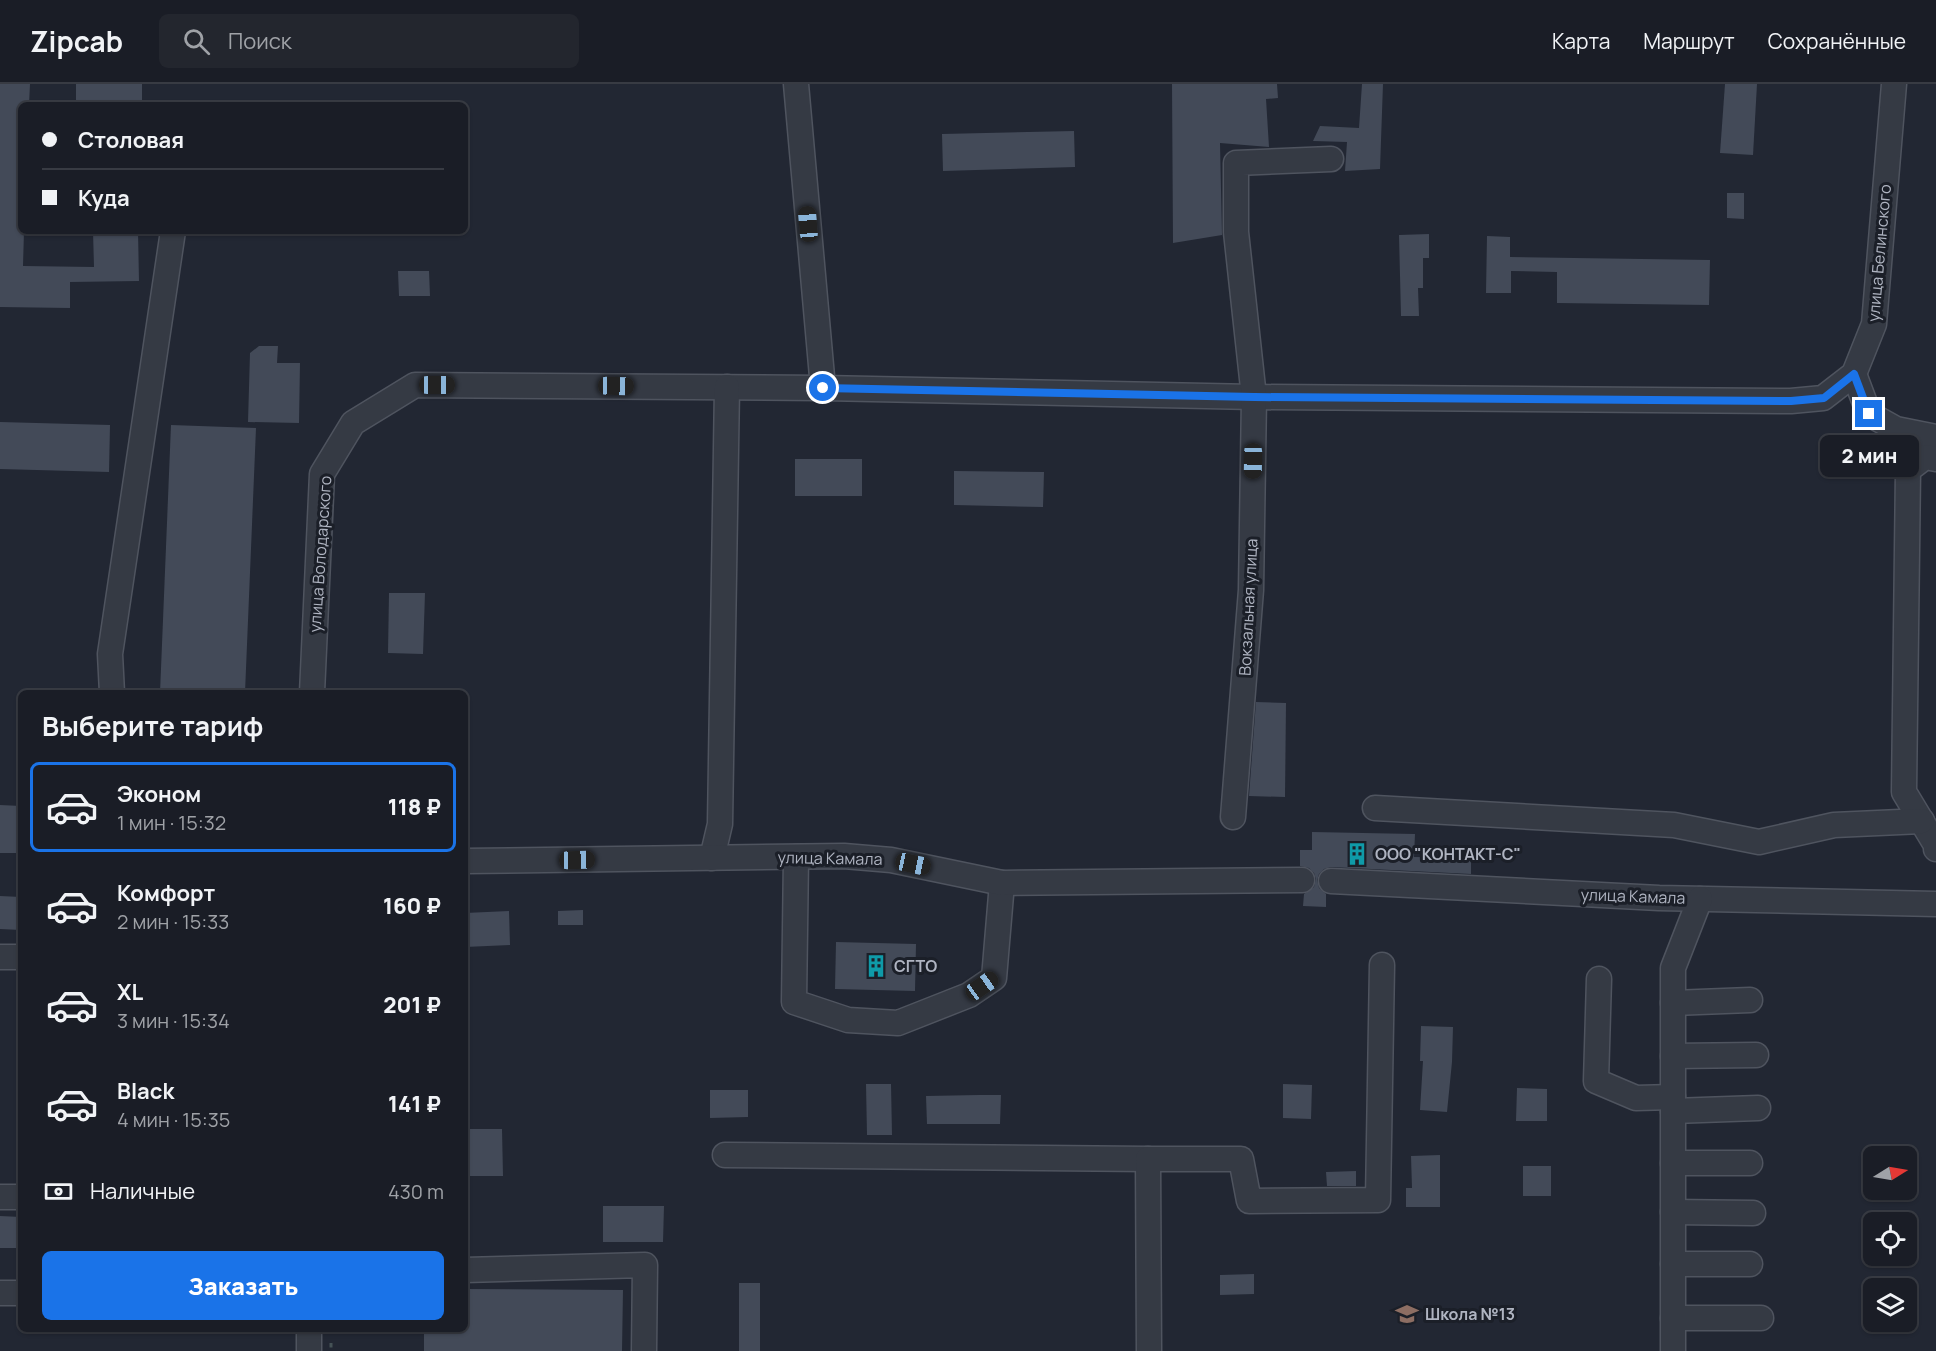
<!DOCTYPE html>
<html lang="ru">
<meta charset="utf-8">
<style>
:root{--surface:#1a1d26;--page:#23262e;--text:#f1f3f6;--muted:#9fa2a7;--line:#383b43;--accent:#1a73e8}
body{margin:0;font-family:Manrope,sans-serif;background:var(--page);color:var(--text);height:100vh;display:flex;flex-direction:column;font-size:22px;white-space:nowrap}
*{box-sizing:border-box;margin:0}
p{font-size:20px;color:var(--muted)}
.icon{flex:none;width:33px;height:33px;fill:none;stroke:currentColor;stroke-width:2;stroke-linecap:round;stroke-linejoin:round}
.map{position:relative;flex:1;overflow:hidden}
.details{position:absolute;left:18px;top:606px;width:450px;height:642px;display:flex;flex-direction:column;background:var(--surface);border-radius:9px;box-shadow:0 2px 4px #0004,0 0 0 2px var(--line)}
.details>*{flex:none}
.hud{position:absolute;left:18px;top:18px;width:450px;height:132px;border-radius:9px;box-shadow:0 2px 4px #0004,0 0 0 2px var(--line);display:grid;align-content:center;height:132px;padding:0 24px;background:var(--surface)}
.needle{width:39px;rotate:79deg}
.buttons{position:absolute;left:1863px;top:1062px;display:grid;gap:12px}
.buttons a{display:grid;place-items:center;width:54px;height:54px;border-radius:9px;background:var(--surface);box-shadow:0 2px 4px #0004,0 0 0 2px var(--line);font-size:30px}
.end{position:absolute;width:27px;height:27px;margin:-14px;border:8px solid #1a73e8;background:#fff;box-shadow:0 0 0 3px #fff}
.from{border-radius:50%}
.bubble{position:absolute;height:42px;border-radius:9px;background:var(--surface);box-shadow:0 2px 4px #0004,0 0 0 2px var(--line);font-size:20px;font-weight:800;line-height:42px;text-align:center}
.car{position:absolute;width:18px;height:36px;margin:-18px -9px;border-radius:8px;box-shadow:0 0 4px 2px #0007;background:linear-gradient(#222 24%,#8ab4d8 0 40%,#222 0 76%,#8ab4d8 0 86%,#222 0)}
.hud b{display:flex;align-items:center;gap:21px;height:57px;font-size:22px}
.hud b+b{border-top:2px solid var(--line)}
.hud i{width:15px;height:15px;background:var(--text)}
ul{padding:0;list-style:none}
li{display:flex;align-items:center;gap:18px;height:90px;margin:0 12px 9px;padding:0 12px;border:3px solid transparent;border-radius:9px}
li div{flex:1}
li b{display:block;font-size:22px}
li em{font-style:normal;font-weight:800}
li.current{border-color:var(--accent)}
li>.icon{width:54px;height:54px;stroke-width:1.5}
h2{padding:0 24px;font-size:27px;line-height:72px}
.pay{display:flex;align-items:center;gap:15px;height:66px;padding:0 24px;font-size:22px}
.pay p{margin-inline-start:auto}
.button{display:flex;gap:12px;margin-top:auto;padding:12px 24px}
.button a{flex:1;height:69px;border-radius:9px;background:var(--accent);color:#fff;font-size:24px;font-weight:800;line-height:69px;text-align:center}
header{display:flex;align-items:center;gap:36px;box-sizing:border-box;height:84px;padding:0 30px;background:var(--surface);border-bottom:2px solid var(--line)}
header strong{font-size:28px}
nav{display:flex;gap:33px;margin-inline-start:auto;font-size:21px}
.search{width:420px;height:54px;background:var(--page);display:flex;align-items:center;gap:15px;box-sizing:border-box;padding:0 21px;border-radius:9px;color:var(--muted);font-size:22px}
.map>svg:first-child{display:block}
</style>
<header>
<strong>Zipcab</strong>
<div class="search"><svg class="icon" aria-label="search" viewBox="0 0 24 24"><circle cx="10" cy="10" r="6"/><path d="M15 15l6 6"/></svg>Поиск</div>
<nav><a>Карта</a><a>Маршрут</a><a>Сохранённые</a></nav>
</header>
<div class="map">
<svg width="1936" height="1267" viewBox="0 0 1936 1267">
<rect width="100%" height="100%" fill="#222733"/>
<g fill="#434a58">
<path d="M0,0h30l-1,21h-8v126h3l-1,35 71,1 -1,-36h45l1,50 -69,1v26l-70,-1z"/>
<rect x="76" y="0" width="66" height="21"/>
<path d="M1172,0h105l1,14 -12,1 3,48 -49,-4 2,92 -49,8z"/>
<path d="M1362,0h21l-3,85 -35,2 2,-29 -34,-1 7,-15 39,2z"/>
<path d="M1725,0h32l-4,71 -33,-2z"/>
<path d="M1074,47l1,36 -132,4 -1,-37z"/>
<path d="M1727,109h17v26l-17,-1z"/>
<path d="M1429,150v24h-6v30h-5l1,28h-18l-2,-81z"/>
<path d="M1487,152l23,1v20l200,3 -1,45 -152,-2v-31l-46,-1v22h-25z"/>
<path d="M398,187h31l1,25h-31z"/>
<path d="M259,262h19l-1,17h23l-1,60 -51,-1 2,-69z"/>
<path d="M0,338l110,3 -1,47 -109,-3z"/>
<path d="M171,341l85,3 -11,265h-85z"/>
<rect x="795" y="375" width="67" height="37"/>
<path d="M954,387l90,1 -1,35 -89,-2z"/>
<path d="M389,509h36l-2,61 -35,-1z"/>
<path d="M1256,618l30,1 -1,94 -36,-1z"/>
<path d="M0,721l21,1v47h-21z"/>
<path d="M1312,748l103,2 -1,23 57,1v16l-140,-7 -7,2 -5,5 -2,6 2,8 7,6v13l-23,-1 1,-12 10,-7 2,-8 -2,-6 -5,-5 -9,-2v-16h12z"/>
<path d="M0,812l21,1v33l-21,-1z"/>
<path d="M583,826v15h-25v-14z"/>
<path d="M509,827l1,34 -45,2v-34z"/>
<path d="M836,858l80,2 -1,47 -80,-2z"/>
<path d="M1421,942l32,1 -1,35 -5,50 -27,-2 3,-49h-3z"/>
<path d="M866,1000h25l1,51h-25z"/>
<path d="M1283,1000l29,1 -1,34 -28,-1z"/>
<path d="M1517,1004l30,1v32h-31z"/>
<path d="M710,1006h38v27l-38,1z"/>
<path d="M979,1011h22l-1,29h-73l-1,-28z"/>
<path d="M465,1045h37l1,47h-38z"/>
<path d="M1440,1071v52h-34v-19h6l-1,-32z"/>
<rect x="1523" y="1082" width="28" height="30"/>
<path d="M1356,1087v15h-29l-1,-14z"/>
<path d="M603,1122h61l-1,36h-60z"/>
<path d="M0,1132l21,1v31h-21z"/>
<path d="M1254,1190v20l-34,1v-20z"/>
<rect x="739" y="1199" width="21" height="68"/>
<path d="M465,1205l158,1 -1,61h-198v-22h41z"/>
</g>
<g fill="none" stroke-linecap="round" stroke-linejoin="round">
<g stroke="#4f545f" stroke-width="27">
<g id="minor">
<path d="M796,0l27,304"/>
<path d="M1854,290l15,40 27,15 40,8"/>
<path d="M1936,375l-11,-2 -17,13 -4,322 32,53v4"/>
<path d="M112,609l-2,-39 63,-423"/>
<path d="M312,609l10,-219 31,-51 62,-38 408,3 431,9 537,4 32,-3 31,-24 20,-50 20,-240"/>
<path d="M1375,724l299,17 85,17 75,-17 88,-4"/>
<path d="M1233,733l18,-227 3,-193 -18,-165v-69l95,-4"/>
<path d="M796,773l-2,145 54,18 50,3 71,-28 25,-17 8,-95"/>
<path d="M712,774l8,-34 7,-437"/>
<path d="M465,777l379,-5 47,4 111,23 300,-3"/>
<path d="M1331,797l328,17 277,6"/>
<path d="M0,873h21"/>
<path d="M1599,895l-3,102 40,17 37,-1"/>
<path d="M1673,919l77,-3"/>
<path d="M1673,972l83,-1"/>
<path d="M1673,1027l85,-3"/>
<path d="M725,1071l423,4"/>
<path d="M1673,1079h77"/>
<path d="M0,1113h21"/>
<path d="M1673,1128l80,1"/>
<path d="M1673,1180h77"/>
<path d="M465,1186l180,-5 -1,86"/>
<path d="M0,1209h21"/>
<path d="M1673,1234h88"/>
<path d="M309,1245v22"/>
<path d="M1149,1267l-1,-192h93l8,42 129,-1 4,-235"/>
<path d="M1673,1267v-383l27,-69"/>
</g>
</g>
<path stroke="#455256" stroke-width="3" stroke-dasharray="4.5 4.5" stroke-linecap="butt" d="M331,1259v8"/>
<use href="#minor" stroke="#353a44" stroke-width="24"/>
</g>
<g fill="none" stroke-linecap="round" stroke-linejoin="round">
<path stroke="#1a73e8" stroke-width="8" d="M823,304l431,9 537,4 33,-3 30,-24 15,40"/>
</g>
<defs>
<g id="building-bare" transform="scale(1.8)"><path d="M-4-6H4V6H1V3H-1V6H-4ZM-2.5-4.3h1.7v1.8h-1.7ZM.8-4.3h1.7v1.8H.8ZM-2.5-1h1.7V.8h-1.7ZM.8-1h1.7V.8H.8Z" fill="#0f9aa8" stroke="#1b1f28" stroke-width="2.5" paint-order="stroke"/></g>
<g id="school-bare" transform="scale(1.8)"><path d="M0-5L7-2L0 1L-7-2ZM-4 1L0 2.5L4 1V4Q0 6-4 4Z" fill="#8d6e63" stroke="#1b1f28" stroke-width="2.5" paint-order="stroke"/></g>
</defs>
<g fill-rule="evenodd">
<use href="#building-bare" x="1357" y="770"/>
<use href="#building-bare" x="876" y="882"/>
<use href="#school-bare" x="1407" y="1230"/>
</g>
<g text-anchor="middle" stroke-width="6" stroke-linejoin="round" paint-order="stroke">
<g font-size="16" fill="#afb4c1" stroke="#1b1f28">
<text transform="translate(1879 169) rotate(-85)" y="6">улица Белинского</text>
<text transform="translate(320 470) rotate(-86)" y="6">улица Володарского</text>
<text transform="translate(1248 523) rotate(-87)" y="6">Вокзальная улица</text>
<text transform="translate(830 774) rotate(1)" y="6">улица Камала</text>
<text transform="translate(1633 812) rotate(2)" y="6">улица Камала</text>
</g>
<g font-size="16" font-weight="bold" fill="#afb4c1" stroke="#1b1f28" text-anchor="start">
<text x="1375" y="776">ООО "КОНТАКТ-С"</text>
<text x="894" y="888">СГТО</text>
<text x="1425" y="1236">Школа №13</text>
</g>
</g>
</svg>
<div class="buttons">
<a><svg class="needle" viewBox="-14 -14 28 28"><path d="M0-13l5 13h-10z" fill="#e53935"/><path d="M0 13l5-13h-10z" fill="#9fa2a7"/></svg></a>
<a><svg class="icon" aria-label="locate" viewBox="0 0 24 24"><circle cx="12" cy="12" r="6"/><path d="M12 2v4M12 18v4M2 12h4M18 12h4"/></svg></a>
<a><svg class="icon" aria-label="layers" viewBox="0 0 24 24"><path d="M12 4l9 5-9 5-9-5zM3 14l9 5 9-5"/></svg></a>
</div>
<i class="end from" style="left:823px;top:304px"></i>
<i class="end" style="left:1869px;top:330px"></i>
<div class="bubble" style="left:1820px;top:351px;width:99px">2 мин</div>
<i class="car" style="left:808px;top:140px;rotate:355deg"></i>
<i class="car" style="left:437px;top:301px;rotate:90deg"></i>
<i class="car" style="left:616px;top:302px;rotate:91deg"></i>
<i class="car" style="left:1253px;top:377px;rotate:181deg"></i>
<i class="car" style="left:577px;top:776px;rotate:89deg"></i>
<i class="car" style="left:913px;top:780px;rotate:102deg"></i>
<i class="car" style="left:982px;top:902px;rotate:55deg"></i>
<div class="hud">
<b><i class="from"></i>Столовая</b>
<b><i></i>Куда</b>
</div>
<section class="details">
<h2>Выберите тариф</h2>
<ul>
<li class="current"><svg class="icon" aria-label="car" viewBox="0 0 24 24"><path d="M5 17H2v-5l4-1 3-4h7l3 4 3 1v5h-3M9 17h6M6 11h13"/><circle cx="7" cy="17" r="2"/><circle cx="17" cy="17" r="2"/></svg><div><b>Эконом</b><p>1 мин · 15:32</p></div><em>118 ₽</em></li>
<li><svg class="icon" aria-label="car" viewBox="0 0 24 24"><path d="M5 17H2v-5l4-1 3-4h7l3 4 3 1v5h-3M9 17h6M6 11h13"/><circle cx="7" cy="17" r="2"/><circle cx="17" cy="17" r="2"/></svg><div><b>Комфорт</b><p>2 мин · 15:33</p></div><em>160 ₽</em></li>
<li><svg class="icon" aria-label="car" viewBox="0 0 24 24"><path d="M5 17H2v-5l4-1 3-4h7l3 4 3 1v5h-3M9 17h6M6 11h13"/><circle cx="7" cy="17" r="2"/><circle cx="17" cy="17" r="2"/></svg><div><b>XL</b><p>3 мин · 15:34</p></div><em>201 ₽</em></li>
<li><svg class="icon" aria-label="car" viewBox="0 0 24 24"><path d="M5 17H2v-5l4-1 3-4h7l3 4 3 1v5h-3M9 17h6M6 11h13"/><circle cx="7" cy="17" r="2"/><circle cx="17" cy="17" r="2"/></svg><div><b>Black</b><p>4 мин · 15:35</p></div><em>141 ₽</em></li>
</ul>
<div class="pay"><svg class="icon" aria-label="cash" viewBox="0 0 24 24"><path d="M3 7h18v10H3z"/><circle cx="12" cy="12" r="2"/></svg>Наличные<p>430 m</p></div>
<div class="button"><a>Заказать</a></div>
</section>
</div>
